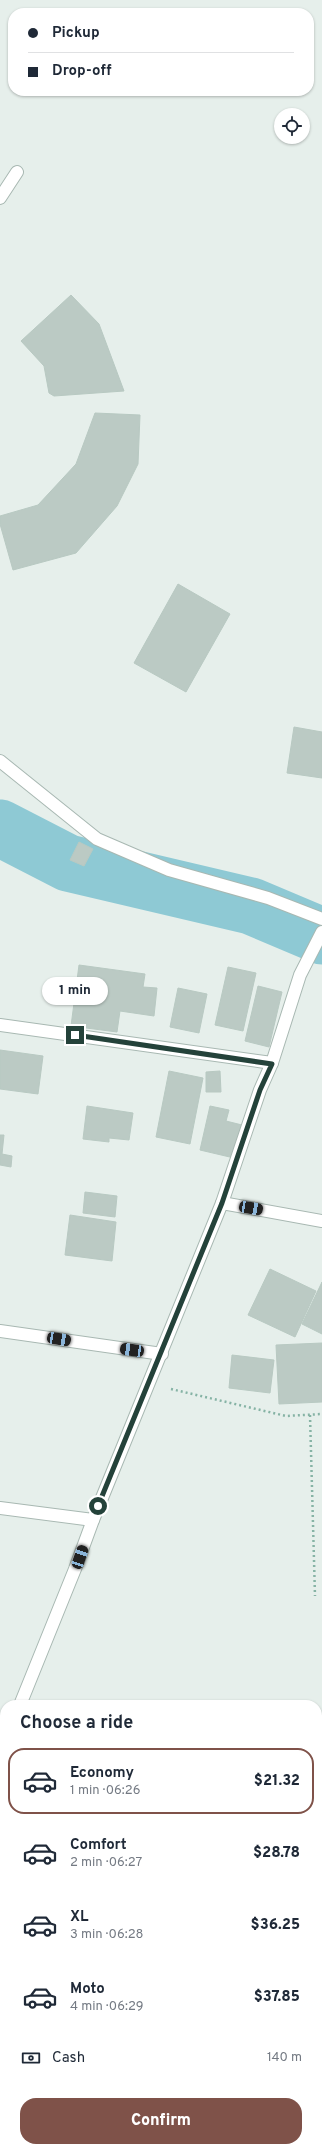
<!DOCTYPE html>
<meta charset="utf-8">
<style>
:root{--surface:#fff;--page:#f6f6f7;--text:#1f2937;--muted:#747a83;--line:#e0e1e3;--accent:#7f5249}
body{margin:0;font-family:Overpass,sans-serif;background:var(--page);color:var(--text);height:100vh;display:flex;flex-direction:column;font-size:15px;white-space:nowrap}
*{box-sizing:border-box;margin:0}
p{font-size:13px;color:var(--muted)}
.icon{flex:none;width:22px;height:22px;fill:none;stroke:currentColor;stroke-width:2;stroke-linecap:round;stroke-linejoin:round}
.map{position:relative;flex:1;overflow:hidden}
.drawer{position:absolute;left:0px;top:1700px;width:322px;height:452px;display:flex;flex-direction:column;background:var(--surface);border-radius:16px 16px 0 0;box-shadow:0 1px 3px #0004}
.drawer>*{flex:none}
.guide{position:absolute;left:8px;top:8px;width:306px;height:88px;border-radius:16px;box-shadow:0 1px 3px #0004;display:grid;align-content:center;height:88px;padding:0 20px;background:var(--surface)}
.buttons{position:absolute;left:274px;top:108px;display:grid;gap:8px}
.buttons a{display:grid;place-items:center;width:36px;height:36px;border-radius:50%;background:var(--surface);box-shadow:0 1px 3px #0004;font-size:20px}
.end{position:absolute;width:18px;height:18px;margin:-9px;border:5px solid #24423a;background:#fff;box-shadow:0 0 0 2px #fff}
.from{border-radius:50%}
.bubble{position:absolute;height:28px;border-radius:14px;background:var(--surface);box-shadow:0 1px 3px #0004;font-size:13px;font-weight:800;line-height:28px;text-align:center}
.car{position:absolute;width:12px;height:24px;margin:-12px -6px;border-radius:5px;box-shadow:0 0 3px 1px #0007;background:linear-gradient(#222 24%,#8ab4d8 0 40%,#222 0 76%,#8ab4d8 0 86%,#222 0)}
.guide b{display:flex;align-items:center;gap:14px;height:38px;font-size:15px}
.guide b+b{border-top:1px solid var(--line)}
.guide i{width:10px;height:10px;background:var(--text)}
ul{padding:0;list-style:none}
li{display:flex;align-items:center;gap:12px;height:66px;margin:0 8px 6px;padding:0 12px;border:2px solid transparent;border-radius:16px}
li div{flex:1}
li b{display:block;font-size:15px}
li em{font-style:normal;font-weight:800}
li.active{border-color:var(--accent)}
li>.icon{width:36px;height:36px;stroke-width:1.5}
h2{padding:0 20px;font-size:18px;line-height:48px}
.pay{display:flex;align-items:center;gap:10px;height:44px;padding:0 20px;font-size:15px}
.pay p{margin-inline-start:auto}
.button{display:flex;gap:8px;margin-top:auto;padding:8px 20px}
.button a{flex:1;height:46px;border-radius:16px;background:var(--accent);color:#fff;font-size:16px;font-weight:800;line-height:46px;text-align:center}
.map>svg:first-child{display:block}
</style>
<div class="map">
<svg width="322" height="2152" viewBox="0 0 322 2152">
<rect width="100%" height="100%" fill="#e6efeb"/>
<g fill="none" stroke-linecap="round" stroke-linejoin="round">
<path stroke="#8ec9d4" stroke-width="57" d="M0,828l68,35 183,43 71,30"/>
</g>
<g fill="#bbcac4" stroke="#b8c9c2">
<path d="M71,295l28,29 25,67 -70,5 -5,-3 -5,-27 -23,-25z"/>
<path d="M95,413l45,2 -2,49 -21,42 -41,47 -63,17 -13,-46v-8l38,-11 38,-41z"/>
<path d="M178,584l52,30 -44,78 -52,-29z"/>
<path d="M294,727l28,5v46l-35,-5z"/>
<path d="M79,842l14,7 -9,17 -14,-6z"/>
<path d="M79,965l66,9 -2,13 14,1 -3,28 -34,-5 -3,21 -46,-6z"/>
<path d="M228,967l28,6 -13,58 -28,-6z"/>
<path d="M258,986l24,6 -13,55 -24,-6z"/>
<path d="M178,988l29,6 -8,39 -29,-6z"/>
<path d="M0,1050l43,6 -5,38 -38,-5z"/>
<path d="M169,1071l34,7 -13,66 -34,-7z"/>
<path d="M220,1071l1,21h-15v-20z"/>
<path d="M87,1106l46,7 -4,27 -20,-2v4l-26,-3z"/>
<path d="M210,1106l19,4 -3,11 16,4 -8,33 -34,-8z"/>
<path d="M0,1135h4l-2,19 10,2 -1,11 -11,-2z"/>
<path d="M85,1192l32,4 -2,21 -32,-4z"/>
<path d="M70,1215l46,7 -4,39 -47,-6z"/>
<path d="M270,1269l46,22 -21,46 -47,-22z"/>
<path d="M322,1282v52l-20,-10z"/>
<path d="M322,1343v59l-43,2 -3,-59z"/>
<path d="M232,1355l42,5 -4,33 -41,-5z"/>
</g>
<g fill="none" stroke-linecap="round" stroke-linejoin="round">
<g stroke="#a8b8b2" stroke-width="14">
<g id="minor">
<path d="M0,198l17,-26"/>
<path d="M0,761l97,78 72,31 99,28 54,21"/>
<path d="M0,1025l272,38"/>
<path d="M222,1203l100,18"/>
<path d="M0,1331l162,23"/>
<path d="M0,1508l93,12"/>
<path d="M20,1705l55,-136 18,-49 129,-317 38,-113 12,-27 28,-88 22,-43"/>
<path d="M0,1754l5,-12"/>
</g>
</g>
<g stroke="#86b3a5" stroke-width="2.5" stroke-dasharray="2 3" stroke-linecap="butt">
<path d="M171,1389l115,27 36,-2"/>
<path d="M310,1415l5,181"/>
</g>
<use href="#minor" stroke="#fff" stroke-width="12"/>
</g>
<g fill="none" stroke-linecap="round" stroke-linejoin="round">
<path stroke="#24423a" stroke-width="5" d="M75,1035l197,29 -12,26 -38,113 -124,303"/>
</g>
</svg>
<div class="buttons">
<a><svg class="icon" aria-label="locate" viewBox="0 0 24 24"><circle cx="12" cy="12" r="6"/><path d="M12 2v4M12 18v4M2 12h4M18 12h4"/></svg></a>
</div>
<i class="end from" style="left:98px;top:1506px"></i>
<i class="end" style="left:75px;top:1035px"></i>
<div class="bubble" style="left:42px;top:977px;width:66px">1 min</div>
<i class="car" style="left:251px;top:1208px;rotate:100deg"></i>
<i class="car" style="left:59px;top:1339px;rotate:99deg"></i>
<i class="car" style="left:132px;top:1350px;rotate:278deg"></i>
<i class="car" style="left:80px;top:1557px;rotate:19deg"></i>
<div class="guide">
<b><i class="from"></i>Pickup</b>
<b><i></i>Drop-off</b>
</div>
<section class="drawer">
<h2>Choose a ride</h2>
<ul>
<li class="active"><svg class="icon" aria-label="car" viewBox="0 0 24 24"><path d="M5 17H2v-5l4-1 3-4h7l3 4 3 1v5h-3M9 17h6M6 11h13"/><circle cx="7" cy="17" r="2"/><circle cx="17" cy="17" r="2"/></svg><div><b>Economy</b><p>1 min · 06:26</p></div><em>$21.32</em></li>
<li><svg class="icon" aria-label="car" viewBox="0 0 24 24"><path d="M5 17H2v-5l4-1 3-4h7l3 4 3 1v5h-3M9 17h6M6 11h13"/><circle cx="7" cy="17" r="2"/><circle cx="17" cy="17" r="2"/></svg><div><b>Comfort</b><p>2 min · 06:27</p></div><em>$28.78</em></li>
<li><svg class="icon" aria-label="car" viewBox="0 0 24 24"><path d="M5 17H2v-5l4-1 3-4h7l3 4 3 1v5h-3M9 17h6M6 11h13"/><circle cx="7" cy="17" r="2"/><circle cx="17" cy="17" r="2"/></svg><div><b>XL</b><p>3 min · 06:28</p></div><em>$36.25</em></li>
<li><svg class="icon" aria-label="car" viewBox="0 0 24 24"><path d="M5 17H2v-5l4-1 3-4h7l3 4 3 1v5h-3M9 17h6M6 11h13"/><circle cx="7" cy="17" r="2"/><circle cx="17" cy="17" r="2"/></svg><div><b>Moto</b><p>4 min · 06:29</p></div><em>$37.85</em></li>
</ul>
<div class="pay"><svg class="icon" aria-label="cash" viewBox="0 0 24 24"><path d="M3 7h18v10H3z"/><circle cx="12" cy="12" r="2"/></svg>Cash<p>140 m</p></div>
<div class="button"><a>Confirm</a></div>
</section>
</div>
